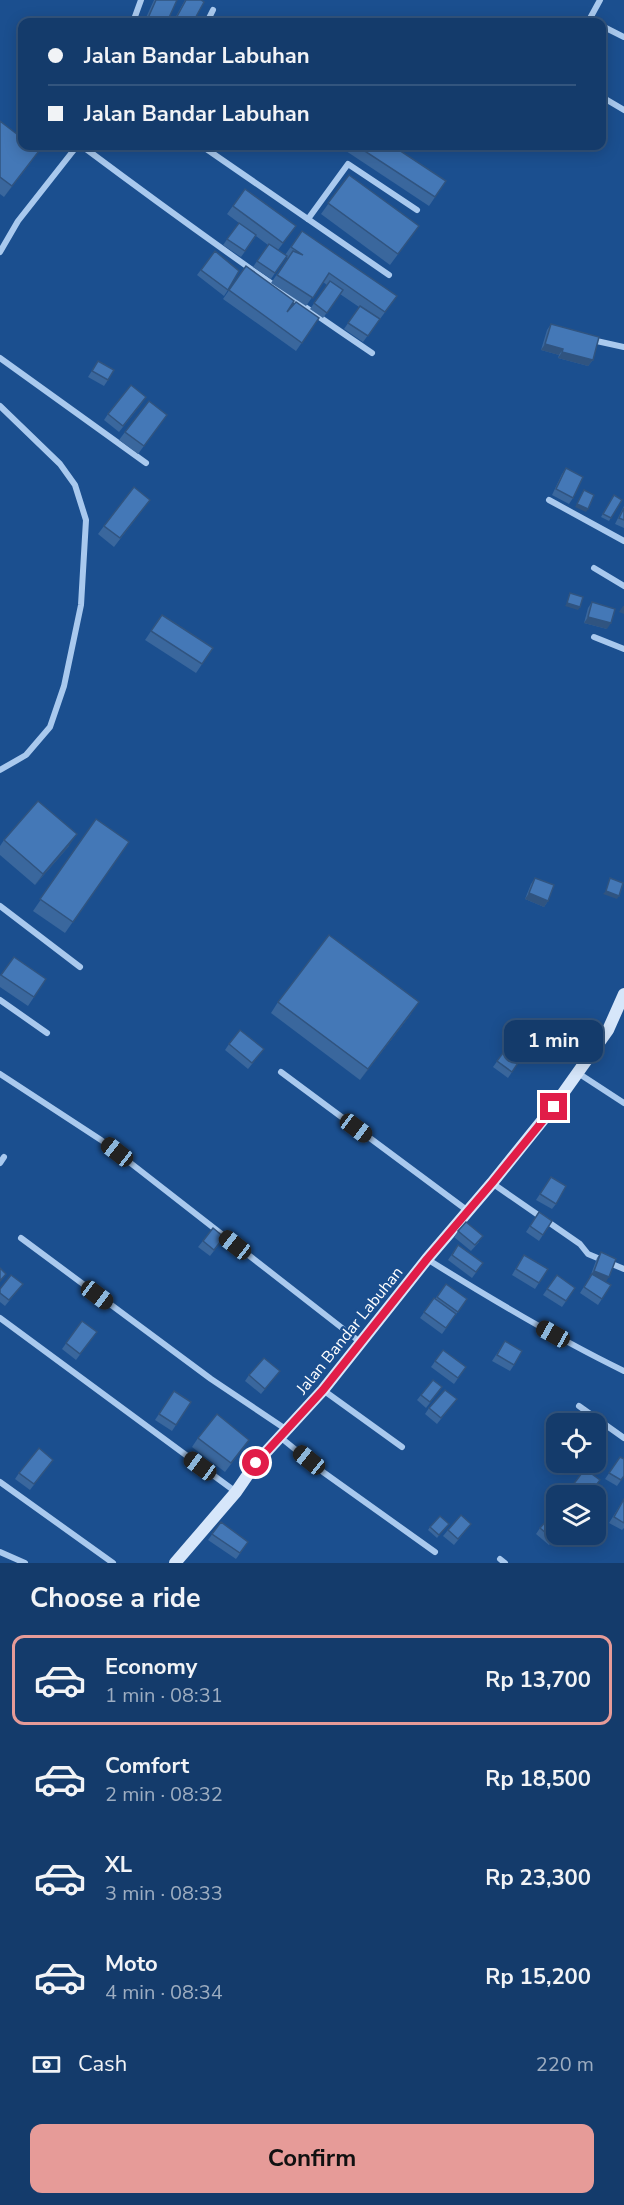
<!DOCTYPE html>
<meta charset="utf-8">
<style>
:root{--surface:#143b6b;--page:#1d4271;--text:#f1f3f6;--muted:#9dadc1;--line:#33557e;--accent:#e69b98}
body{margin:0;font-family:"Nunito Sans",sans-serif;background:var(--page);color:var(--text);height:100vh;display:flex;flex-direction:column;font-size:22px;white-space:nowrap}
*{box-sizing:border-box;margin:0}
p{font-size:20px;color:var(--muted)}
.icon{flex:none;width:33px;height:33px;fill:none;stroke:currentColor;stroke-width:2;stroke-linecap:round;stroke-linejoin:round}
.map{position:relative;height:1563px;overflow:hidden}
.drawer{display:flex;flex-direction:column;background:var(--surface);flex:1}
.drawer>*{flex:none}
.guide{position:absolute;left:18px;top:18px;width:588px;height:132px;border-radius:12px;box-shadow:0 3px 15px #0003,0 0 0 2px var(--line);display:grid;align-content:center;height:132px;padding:0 30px;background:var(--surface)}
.controls{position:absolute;left:546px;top:1413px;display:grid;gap:12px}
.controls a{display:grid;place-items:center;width:60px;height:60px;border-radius:12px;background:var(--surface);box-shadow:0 3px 15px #0003,0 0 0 2px var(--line);font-size:30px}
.end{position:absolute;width:27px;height:27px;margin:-14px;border:8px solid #e11d48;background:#fff;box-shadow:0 0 0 3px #fff}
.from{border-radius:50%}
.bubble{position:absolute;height:42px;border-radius:12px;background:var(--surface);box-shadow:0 3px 15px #0003,0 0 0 2px var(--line);font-size:20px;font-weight:700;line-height:42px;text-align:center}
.car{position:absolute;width:18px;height:36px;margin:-18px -9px;border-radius:8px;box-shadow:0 0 4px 2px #0007;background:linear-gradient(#222 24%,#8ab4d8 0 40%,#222 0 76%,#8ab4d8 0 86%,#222 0)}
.guide b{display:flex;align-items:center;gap:21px;height:57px;font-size:22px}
.guide b+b{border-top:2px solid var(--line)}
.guide i{width:15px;height:15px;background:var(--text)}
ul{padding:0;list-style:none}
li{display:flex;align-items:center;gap:18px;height:90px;margin:0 12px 9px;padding:0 18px;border:3px solid transparent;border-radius:12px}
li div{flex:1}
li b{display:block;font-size:22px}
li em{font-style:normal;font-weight:700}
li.selected{border-color:var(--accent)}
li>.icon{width:54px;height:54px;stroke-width:1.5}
h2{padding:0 30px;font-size:27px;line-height:72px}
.pay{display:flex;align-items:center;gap:15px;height:66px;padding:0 30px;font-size:22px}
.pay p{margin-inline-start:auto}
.button{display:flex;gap:12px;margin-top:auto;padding:12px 30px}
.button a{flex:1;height:69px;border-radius:12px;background:var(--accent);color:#111;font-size:24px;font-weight:700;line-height:69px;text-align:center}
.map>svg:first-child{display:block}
</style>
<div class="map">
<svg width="624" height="1563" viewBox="0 0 624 1563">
<rect width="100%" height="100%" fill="#1b4f8f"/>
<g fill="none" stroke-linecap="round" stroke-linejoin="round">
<g stroke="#a9c9ee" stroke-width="6">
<path d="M133,22l8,-22"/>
<path d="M207,22l6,-12"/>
<path d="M588,22l12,-22"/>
<path d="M602,26l22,11"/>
<path d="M602,97l22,13"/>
<path d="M82,146c95,71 191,140 290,207"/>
<path d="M202,146l187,129"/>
<path d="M308,219l40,-55 69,46"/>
<path d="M0,252l18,-31 59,-75"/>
<path d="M592,340l32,7"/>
<path d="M0,358l146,105"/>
<path d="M0,406l60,58 15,21 11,35 -5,85 -17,81 -14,41 -24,28 -26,15"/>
<path d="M549,500l75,41"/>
<path d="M594,568l30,18"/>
<path d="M594,637l30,12"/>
<path d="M0,906l80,61"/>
<path d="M0,1000l47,33"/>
<path d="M281,1072l187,139"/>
<path d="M578,1073l46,30"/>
<path d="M0,1074l101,66 259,202"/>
<path d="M0,1163l4,-6"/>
<path d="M492,1183l88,61 8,10 36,15"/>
<path d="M21,1238l190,141 76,51"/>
<path d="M427,1259c64,40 129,79 197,112"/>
<path d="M0,1318l236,174"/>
<path d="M323,1390l79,57"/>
<path d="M579,1406l45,32"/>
<path d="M280,1437l43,35 112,80"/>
<path d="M0,1482l113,81"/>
<path d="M0,1552l25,11"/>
<path d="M500,1559l5,4"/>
</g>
<path stroke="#d6e6fa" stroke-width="12" d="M175,1563l61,-71 20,-29 67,-73 104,-131 65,-76 62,-77 54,-76 16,-36"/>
</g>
<g fill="#3a679d">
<path d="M154,0h23l-10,22h-23z"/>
<path d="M185,0h16l-8,22h-20z"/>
<path d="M0,121l31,41 -27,35 -4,-3z"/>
<path d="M349,146h44l53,35 -17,25 -83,-55z"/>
<path d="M349,175l70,51 -29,39 -69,-51z"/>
<path d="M245,189l51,37 -18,24 7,5 17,-24 95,65 -34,46 -19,-13 15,-22 -19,-13 -17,24 -13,-9 17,-24 -4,-3 -17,24 -35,-23 17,-25 -2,-1 -15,22 -18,-12 15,-22 -12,-9 -15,21 -18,-12 16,-22 -12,-9z"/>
<path d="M215,251l13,39 -4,6 -27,-21z"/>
<path d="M246,266l41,46 32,6 -23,33 -73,-52z"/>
<path d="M551,324l42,36 -5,6 -30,-8 1,-3 -18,-5 6,-20z"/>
<path d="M98,361l10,19 -4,6 -16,-9z"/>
<path d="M142,403l-23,29 -15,-12 4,-6z"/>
<path d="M167,415l-29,39 -19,-14 6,-8z"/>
<path d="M566,468l7,30 -4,6 -17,-9 10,-21z"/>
<path d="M614,495l8,5 -13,21 -8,-4z"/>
<path d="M150,500l-36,47 -16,-13 6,-8z"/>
<path d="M624,506v22l-9,-4z"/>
<path d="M592,602l15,27 -23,-6 4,-15z"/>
<path d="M162,615l51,33 -17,25 -51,-33z"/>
<path d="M96,819l33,23 -64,91 -32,-22z"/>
<path d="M4,840l65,6 -34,39 -35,-30v-9z"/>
<path d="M535,878l13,23 -4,6 -19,-8 6,-15z"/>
<path d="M14,957l32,22 -18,27 -28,-19v-11z"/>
<path d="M278,1002l133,12 -51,66 -89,-67z"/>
<path d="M229,1044l35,5 -16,20 -23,-19z"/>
<path d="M508,1046l14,11 -14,21 -15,-11z"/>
<path d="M551,1177l5,27 -4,5 -16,-9z"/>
<path d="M539,1212l13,9 -13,20 -13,-9z"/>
<path d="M213,1228l7,15 -10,13 -12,-9z"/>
<path d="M458,1231l21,11 -8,9 -17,-14z"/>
<path d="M458,1245l25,18 -11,15 -24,-18z"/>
<path d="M601,1252l5,30 5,3 -13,20 -18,-12 10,-16 7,-19z"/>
<path d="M520,1261l28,8 -13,20 -23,-14z"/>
<path d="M557,1275l18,13 -13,19 -19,-12z"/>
<path d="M446,1284l21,15 -25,35 -22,-16 14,-20 1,1z"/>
<path d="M0,1289l18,1 -13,16 -5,-4z"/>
<path d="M82,1321l15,11 -21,28 -14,-11z"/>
<path d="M505,1341l9,24 -4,6 -18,-10z"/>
<path d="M443,1350l23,17 -12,17 -23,-17z"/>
<path d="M280,1371l-19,23 -16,-13 4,-6z"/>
<path d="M442,1387l-16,21 -9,-8 4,-5z"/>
<path d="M174,1391l17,11 -19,29 -17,-11z"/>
<path d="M452,1405l-15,19 -12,-10 4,-6z"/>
<path d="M198,1438l51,2 -24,32 -33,-25z"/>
<path d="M620,1457l4,19 -7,10 -12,-7z"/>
<path d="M49,1465l-19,25 -15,-11 4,-6z"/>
<path d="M624,1499v29l-2,2 -13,-7z"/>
<path d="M221,1522l27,20 -12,17 -28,-19z"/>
<path d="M471,1524l-17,21 -11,-9 5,-6z"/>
<path d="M430,1527h16l-9,11 -9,-8z"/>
<path d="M540,1528l16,6h2l-9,11 -13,-11z"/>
</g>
<g fill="#305480">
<path d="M39,151l-8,11 -27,35 8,-11z"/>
<path d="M545,344l18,5 -4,6 -18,-5z"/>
<path d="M562,352l31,8 -5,6 -30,-8z"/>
<path d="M577,504l11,5 -2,3 -11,-5z"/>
<path d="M567,603l13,4 -2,3 -13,-4z"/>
<path d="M623,606h1v8l-5,-2z"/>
<path d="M588,617l23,6 -4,6 -23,-6z"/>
<path d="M77,834l-8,12 -34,39 8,-11z"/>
<path d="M606,891l13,5 -2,3 -14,-5z"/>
<path d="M529,893l19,8 -4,6 -19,-8z"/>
<path d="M419,1002l-8,12 -51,66 8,-11z"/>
<path d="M594,1271l15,6 -4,6 -16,-7z"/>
</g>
<g fill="#4478b7" stroke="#305480" stroke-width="1.5">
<path d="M156,0h21l-10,22h-10l-9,-4z"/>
<path d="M186,0h15l3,2 -11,20h-19z"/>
<path d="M0,121l22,17v8h10l7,5 -27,35 -12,-9z"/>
<path d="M357,146h36l53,35 -11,16z"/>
<path d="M349,175l70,51 -21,28 -70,-51z"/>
<path d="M245,189l51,37 -13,17 -50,-37z"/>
<path d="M239,223l17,12 -11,16 -18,-12z"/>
<path d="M302,231l95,65 -12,16 -56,-39 -16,25 -36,-23 16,-24 10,4 -12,-8z"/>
<path d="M269,244l18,12 -12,17 -18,-12z"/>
<path d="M215,251l24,20 -11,19 -27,-20z"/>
<path d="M246,266l48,35 -7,11 9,-10 23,16 -17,25 -73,-53z"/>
<path d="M330,281l13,9 -16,23 -13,-10z"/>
<path d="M360,306l20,13 -12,17 -20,-13z"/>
<path d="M551,324l48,13 -6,23 -31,-8 1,-3 -18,-5z"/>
<path d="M98,361l16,9 -6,10 -16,-9z"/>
<path d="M131,385l15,12 -23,29 -15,-12z"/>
<path d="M149,401l18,14 -23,31 -19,-14z"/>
<path d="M566,468l17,9 -10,21 -17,-9z"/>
<path d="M134,487l16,13 -30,38 -16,-12z"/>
<path d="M584,490l10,5 -6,14 -11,-5z"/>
<path d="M614,495l8,5 -11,18 -8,-4z"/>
<path d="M624,508v12l-5,-2z"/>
<path d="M570,593l13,4 -3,10 -13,-4z"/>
<path d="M592,602l23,7 -4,14 -23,-6z"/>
<path d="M162,615l51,33 -11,16 -51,-33z"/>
<path d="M38,801l39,33 -34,40 -39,-34z"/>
<path d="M96,819l33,23 -56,80 -33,-23z"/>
<path d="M535,878l19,7 -6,16 -19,-8z"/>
<path d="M610,878l13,5 -4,13 -13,-5z"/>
<path d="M329,935l90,67 -51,67 -90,-67z"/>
<path d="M14,957l32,22 -12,18 -33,-22z"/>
<path d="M240,1030l24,19 -12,14 -23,-19z"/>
<path d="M508,1046l14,11 -10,15 -15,-11z"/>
<path d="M551,1177l15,9 -10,18 -16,-10z"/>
<path d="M539,1212l13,9 -9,14 -13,-9z"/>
<path d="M466,1222l17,14 -8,9 -17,-14z"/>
<path d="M213,1228l11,9 -10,13 -11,-9z"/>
<path d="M458,1245l25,18 -7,9 -24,-17z"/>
<path d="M601,1252l15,7 -7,18 -15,-6z"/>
<path d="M524,1255l24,14 -9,14 -23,-14z"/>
<path d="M0,1268l6,6 -6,7z"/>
<path d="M592,1274l19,11 -9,14 -18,-12z"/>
<path d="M11,1275l12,9 -14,16 -9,-7v-4z"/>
<path d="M557,1275l18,13 -9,13 -19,-12z"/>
<path d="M446,1284l21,15 -9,13 -21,-15z"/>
<path d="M434,1298l22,16 -10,14 -22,-16z"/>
<path d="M82,1321l15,11 -17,22 -14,-11z"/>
<path d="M505,1341l17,10 -8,14 -17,-10z"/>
<path d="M443,1350l23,17 -8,11 -23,-17z"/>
<path d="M264,1358l16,13 -15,18 -16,-14z"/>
<path d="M433,1380l9,7 -12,15 -9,-7z"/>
<path d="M445,1390l12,9 -16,19 -12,-10z"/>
<path d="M174,1391l17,11 -15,23 -17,-11z"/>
<path d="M217,1414l32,26 -18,23 -33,-25z"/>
<path d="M39,1448l14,12 -19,24 -15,-11z"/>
<path d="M620,1457l4,2v17l-3,4 -12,-7z"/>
<path d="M585,1469l15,11 -12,16h-20l-2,-2z"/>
<path d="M624,1499v24l-10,-6z"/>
<path d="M556,1510l1,24 -4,5 -13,-11z"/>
<path d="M461,1515l10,9 -13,15 -10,-9z"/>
<path d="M440,1516l9,8 -10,11 -9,-8z"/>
<path d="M221,1522l27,20 -8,11 -28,-19z"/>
</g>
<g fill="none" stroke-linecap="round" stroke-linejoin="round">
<path stroke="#e11d48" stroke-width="8" d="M256,1463l67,-73 104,-131 65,-76 62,-76"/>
</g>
<g text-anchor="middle" stroke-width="5" stroke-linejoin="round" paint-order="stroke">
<g font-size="16" fill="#fff" stroke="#1b4f8f">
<text transform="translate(349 1330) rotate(-51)" y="6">Jalan Bandar Labuhan</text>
</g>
</g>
</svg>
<div class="controls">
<a><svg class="icon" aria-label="locate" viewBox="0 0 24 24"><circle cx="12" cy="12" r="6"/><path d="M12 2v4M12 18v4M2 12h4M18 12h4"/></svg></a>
<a><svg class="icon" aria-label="layers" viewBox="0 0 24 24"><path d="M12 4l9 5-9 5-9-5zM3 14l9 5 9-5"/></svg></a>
</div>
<i class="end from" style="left:256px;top:1463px"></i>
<i class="end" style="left:554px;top:1107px"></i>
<div class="bubble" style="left:504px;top:1020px;width:99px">1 min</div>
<i class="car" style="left:356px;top:1128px;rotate:127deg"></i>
<i class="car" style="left:117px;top:1152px;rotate:308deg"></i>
<i class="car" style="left:235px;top:1245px;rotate:308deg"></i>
<i class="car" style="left:97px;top:1295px;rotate:127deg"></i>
<i class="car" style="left:553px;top:1334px;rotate:299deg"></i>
<i class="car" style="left:309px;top:1460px;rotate:309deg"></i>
<i class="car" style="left:200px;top:1466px;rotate:306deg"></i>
<div class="guide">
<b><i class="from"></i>Jalan Bandar Labuhan</b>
<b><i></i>Jalan Bandar Labuhan</b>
</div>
</div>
<section class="drawer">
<h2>Choose a ride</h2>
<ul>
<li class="selected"><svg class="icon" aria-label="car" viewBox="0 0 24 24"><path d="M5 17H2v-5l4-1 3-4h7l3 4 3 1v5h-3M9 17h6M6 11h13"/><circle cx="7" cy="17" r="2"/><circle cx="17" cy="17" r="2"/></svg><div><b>Economy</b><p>1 min · 08:31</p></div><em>Rp 13,700</em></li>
<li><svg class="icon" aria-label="car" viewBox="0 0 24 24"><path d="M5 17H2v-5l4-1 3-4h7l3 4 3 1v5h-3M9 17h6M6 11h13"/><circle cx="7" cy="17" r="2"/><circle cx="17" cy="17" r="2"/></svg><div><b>Comfort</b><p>2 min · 08:32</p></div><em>Rp 18,500</em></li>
<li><svg class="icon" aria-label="car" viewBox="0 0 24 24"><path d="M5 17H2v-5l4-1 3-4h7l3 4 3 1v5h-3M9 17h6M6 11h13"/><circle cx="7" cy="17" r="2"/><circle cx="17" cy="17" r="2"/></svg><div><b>XL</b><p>3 min · 08:33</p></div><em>Rp 23,300</em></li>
<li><svg class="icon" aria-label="car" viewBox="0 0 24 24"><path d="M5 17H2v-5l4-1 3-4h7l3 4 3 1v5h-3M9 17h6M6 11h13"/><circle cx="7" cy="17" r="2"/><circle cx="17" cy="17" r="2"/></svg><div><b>Moto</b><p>4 min · 08:34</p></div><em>Rp 15,200</em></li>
</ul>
<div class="pay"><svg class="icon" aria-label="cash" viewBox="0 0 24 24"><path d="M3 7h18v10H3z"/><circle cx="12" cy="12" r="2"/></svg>Cash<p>220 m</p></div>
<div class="button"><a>Confirm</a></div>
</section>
